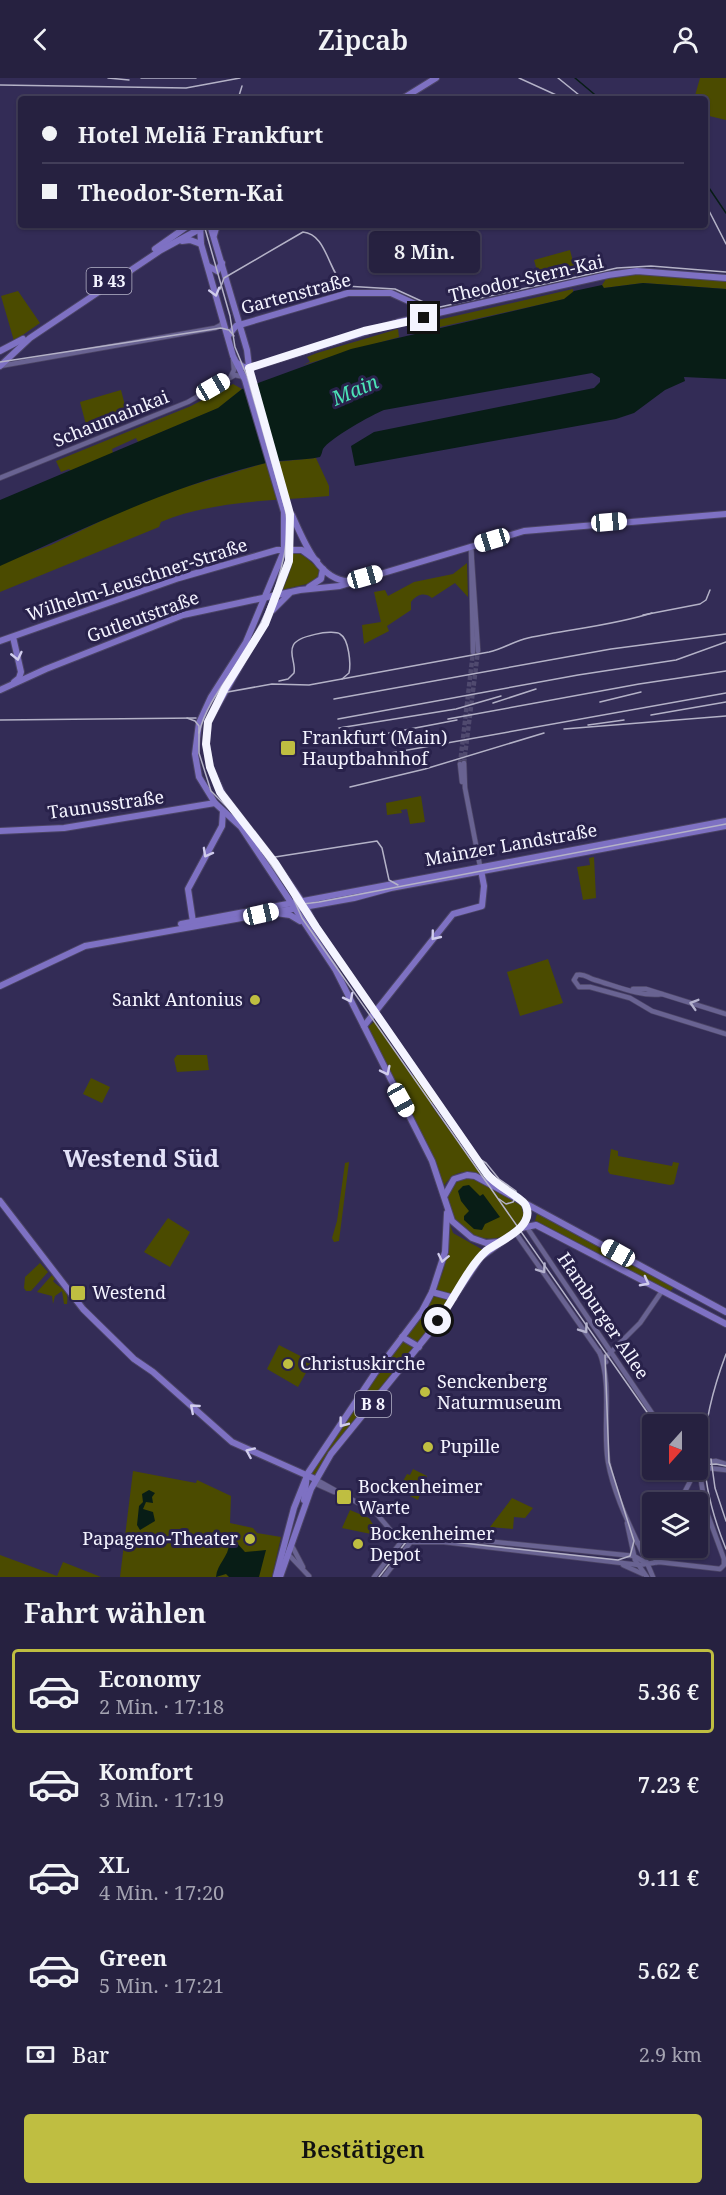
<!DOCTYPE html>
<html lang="de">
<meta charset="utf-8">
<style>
:root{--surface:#262140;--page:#2e2947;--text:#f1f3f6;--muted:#a4a3b1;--line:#423e59;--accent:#bfbe41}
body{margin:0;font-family:"Noto Serif",serif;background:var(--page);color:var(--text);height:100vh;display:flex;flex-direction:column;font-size:22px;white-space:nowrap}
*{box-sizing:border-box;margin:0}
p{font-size:20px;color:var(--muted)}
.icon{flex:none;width:33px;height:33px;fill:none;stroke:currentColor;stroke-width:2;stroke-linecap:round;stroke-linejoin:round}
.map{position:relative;height:1499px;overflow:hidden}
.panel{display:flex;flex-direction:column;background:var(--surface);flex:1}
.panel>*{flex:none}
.guide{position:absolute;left:18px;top:18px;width:690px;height:132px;border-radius:6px;box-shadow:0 2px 4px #0004,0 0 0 2px var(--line);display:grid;align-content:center;height:132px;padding:0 24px;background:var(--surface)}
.needle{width:39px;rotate:201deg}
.tools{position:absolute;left:642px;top:1336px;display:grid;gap:12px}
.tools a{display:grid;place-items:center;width:66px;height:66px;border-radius:6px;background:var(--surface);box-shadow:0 2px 4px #0004,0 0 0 2px var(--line);font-size:30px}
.end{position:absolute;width:27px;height:27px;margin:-14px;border:8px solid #f4f4ff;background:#111;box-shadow:0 0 0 3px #111}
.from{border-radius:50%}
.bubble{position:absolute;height:42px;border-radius:6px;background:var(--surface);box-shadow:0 2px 4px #0004,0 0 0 2px var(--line);font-size:20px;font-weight:600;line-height:42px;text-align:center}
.car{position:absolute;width:18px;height:36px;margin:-18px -9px;border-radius:8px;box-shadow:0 0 4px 2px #0007;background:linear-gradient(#fff 24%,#345 0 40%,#fff 0 76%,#345 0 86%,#fff 0)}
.guide b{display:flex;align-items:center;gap:21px;height:57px;font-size:22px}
.guide b+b{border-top:2px solid var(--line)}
.guide i{width:15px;height:15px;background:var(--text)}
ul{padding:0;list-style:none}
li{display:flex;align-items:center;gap:18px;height:84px;margin:0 12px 9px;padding:0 12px;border:3px solid transparent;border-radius:6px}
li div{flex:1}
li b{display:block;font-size:22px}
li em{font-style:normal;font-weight:600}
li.on{border-color:var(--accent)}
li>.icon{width:54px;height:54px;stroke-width:1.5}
h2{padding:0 24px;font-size:27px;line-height:72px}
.pay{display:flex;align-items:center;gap:15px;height:66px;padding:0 24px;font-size:22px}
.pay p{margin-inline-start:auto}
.action{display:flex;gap:12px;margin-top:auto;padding:12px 24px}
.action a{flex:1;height:69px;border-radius:6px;background:var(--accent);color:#111;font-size:24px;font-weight:600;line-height:69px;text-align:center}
header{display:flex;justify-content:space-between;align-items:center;height:78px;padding:0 24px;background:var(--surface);font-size:27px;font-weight:600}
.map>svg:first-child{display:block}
</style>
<header><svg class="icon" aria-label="back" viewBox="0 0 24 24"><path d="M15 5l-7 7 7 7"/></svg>Zipcab<svg class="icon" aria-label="person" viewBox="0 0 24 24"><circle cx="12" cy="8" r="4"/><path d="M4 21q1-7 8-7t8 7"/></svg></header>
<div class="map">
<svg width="726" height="1499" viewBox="0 0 726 1499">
<rect width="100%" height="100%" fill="#332c56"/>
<g fill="#4b4b00">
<path d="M700,0h26v42l-21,-5v-16h-11z"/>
<path d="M414,147h16l6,22 -25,8 -8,-26z"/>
<path d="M570,172l6,23 -36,8 -6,-21z"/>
<path d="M647,195l79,7v9l-83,-6 -39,5 -2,-3 4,-6 -57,13 61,-16z"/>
<path d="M573,211v4l-8,6 -134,30 -2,-7z"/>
<path d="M18,213l22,32 -26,18 -13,-45z"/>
<path d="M398,251l1,8 -96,28 7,-3 -3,-5 10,-4z"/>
<path d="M233,306l9,5 -23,19 -81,34 -2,-4 -24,11 1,4 -42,18 -2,-2 -8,3 -5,-11 135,-55z"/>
<path d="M121,312l8,31 -40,15 -9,-34z"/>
<path d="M316,380l13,28v10c-55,5 -116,4 -168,26l-2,5 -159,65v-28l51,-19 73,-35 55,-21 86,-26z"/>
<path d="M296,474l8,4 15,13v6l-8,8 -30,7 7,-13 4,-24z"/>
<path d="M467,485l1,34 -13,-14 -23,15c-7,-6 -15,-4 -21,4v8l-24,16 2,5 -25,13 -2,-19 19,-3 -7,-30 11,-2 3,6 26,-14 39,-8z"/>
<path d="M421,718l4,26 -15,2 -3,-15 -6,1 1,3 -15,2 -1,-12z"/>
<path d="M594,779l2,41 -13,2 -6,-33 13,-2 -1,-7z"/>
<path d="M548,881l15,44 -43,13 -13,-44z"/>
<path d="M375,943l37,55 3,-1 18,26 -2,4 52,72c-16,-8 -29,-7 -39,9l-14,-36 -61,-118 -1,-5z"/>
<path d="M177,977h30l2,15 -32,2 -3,-13z"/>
<path d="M91,1000l19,9 -8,16 -19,-9z"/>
<path d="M611,1071l7,2v5l54,10 1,-4 6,1 -5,21 -4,1 -60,-11 -2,-3z"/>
<path d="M349,1084l-10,79 -5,1 -2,-4 5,-17 8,-58z"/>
<path d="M470,1099l52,27 4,12c-16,30 -53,29 -72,4 -4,-6 -5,-16 -7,-23l7,-17z"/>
<path d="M537,1136l20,8 117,65 -5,6 -134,-72z"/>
<path d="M168,1140l22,14 -20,35 -26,-15z"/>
<path d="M450,1146l3,9 30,17 -32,46 -16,-5 9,-22z"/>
<path d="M40,1185l8,9 -17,19h-5l-2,-3 1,-11z"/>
<path d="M52,1197l3,4 -2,2c6,7 17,8 14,23h-3l-2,-13 -7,5 -2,8 -1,-8 -15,-4z"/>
<path d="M433,1217l16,5 -31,43 -11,-8z"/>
<path d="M403,1262l12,8 -44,56 -5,-1 -3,-4 2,-6z"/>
<path d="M279,1267l33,17 -14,25 -31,-18z"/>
<path d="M361,1322l8,7 -54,69 -4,-2z"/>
<path d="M413,1391l14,7 -9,24 -20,-10 9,-16 3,1z"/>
<path d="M133,1393l63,12 1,-3 34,16 -1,27 23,5 4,5 24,4 -9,40h-152z"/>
<path d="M512,1420l21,10 -8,10 -11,-1 -1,12 -23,-2z"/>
<path d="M350,1432l19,8 5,8 -3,8 -29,-6z"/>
<path d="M0,1477l57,21 6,-14 38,15h-101z"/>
</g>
<g fill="#081d16">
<path d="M643,205l83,6v90l-42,-2 1,4 -20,9 -31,23 -18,6 -261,47 -4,-20 23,-14 220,-44 6,-6v-4l-8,-5 -208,37c-11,4 -55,29 -61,39 -1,2 -1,5 -3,8 -18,4 -37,2 -54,6 -94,23 -179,64 -266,103v-66l218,-92 24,-19 109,-40 213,-50 10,-8 28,-6 2,3z"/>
<path d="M469,1107l11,11 3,-2 17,23 -15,7 -3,6 -8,-1 -10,-9v-4l5,-5 -8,-10 -3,-10 5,-5z"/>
<path d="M149,1412l6,3 -3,4 1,6 -7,-1 -3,7 10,3 2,9 -15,9 -3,-5 2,-19 4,-4 -1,-8z"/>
<path d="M236,1464l9,10 21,-2 -7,27h-30l-3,-3 -10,3c1,-13 13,-21 13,-33z"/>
</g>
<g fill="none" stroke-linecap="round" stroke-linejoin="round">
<g stroke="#081d16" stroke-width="1.5">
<path d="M575,0l25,21"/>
<path d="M705,104l21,31"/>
</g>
<g stroke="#504a6f" stroke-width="4.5" stroke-dasharray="4.5 2" stroke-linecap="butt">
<path d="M464,685l14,-112"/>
<path d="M460,686l13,-112"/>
</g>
<g stroke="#4b4465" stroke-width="6">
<g id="minor">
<path d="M0,288l215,-38 6,-3 2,-5"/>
<path d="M231,298l3,-6 -1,-11"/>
<path d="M0,400l188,-76 47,-27 9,2"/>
<path d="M471,468l2,106"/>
<path d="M471,469l7,104"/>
<path d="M464,685l1,25 15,78"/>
<path d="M460,686l2,18"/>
<path d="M633,911h13l80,25"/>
<path d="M662,916c-22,3 -46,-8 -67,-14 -8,-2 -10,-7 -18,-5l-3,5 5,7h11l40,11 22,13 74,23"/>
<path d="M526,1148l134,199"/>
<path d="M515,1154l91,130"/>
<path d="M599,1273c14,35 3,75 9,111 7,40 30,78 45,115"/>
<path d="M607,1278l33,-33 22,-32"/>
<path d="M698,1385l18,-2 10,3"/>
<path d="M699,1389l27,3"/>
<path d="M315,1401l61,34 21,25 7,4h40l195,23 20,-3 61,7 4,-4v-6l-18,-49 -8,-47"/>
<path d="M314,1405l20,9"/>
<path d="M679,1425l17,-33"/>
<path d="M627,1445l8,37 12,17"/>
<path d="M637,1465l13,1 1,8 6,10"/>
<path d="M292,1468l11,21"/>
<path d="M288,1476l21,22"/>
<path d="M623,1487l20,9"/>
<path d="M374,1499l30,-39 11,-4 219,22 14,8"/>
<path d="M384,1499l26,-34"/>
</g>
</g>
<g stroke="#4b4465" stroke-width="8">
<g id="major">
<path d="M402,21l34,-21"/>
<path d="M200,147l1,19 32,112 12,24 39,132v39l-38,91 -35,55 -12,26 -4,31 4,23 16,26 26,24 94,142 97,192 20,60 20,17 14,5 13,-1"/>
<path d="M210,147l37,125 3,25 41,145 -3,45 -18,48 -62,109 -2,22 4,23 13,28 51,66 31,45 11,21 171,247 14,15"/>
<path d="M214,157l3,-10"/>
<path d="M182,163l8,-1 11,4"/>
<path d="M155,171l34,-24"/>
<path d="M208,188l9,5 5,-8"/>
<path d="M228,258l8,-10 112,-33h43l33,15 16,4"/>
<path d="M0,273l23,-12"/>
<path d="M237,285l7,4 13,-1 141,-44 210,-47 29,-4 89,7"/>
<path d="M0,288l30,-28 131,-88 46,-25"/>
<path d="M292,437c11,24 26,65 56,66"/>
<path d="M309,509l12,-8 2,-10"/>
<path d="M273,532l16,-16"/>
<path d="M13,559l8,35 -2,6 -5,4"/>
<path d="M0,563l179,-63 98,-28h25l15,11"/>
<path d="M0,612l46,-21 137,-54 117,-25 40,-4 184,-55 202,-17"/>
<path d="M0,753l64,-3 151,-25"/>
<path d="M276,835l14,2 10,6"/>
<path d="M193,844l-5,-33 34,-63 1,-15"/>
<path d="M181,846l545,-103"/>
<path d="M0,908l85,-40 269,-48 37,-10 335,-62"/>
<path d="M364,948l89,-112 29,-8 2,-20 -3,-16"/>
<path d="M445,1117l9,-16 13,-4 8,1 251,136"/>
<path d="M0,1123l83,108 51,50 19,13 79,70 83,37"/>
<path d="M523,1147l5,-10 -4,-13"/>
<path d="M432,1214l22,6"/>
<path d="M402,1259l17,10"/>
<path d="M304,1422l3,-25"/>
<path d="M276,1498l18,-68 14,-35 67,-100 47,-62 10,-19 13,-40 2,-39"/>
<path d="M280,1499l31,-88 20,-35 100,-123 50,-74 40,-29 15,-3 190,99"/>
</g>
</g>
<use href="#minor" stroke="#696392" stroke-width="4.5"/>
<use href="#major" stroke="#7e71c3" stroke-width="6"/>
<g stroke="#b4b2c7" stroke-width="1.5">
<path d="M238,21l4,-13"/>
<path d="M220,211l4,-11 79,-46c24,2 25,40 42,54l50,3 35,16 10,2 177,-39 34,-2 75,6"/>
<path d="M0,284l221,-34 8,2 5,6"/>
<path d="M643,537l57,-11 6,-4 4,-10"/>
<path d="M279,603l9,-2 6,-6c2,-9 -5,-19 -1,-27 3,-10 40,-17 47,-12 9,5 11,30 9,39l-7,6"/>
<path d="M215,624l7,-9 50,-9 37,1 180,-33c14,-3 25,-11 39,-14 41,-9 83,-12 124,-25"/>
<path d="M187,640l8,3 4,5v27l12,38 29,29 52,75 10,23 354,507"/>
<path d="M0,642l196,-2"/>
<path d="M199,655c7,-29 28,-53 43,-77 24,-36 53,-105 43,-148l-38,-132 -12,-29 -5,-31 -26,-91"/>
<path d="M261,773l14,6 102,-16 5,7 7,32 9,5"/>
<path d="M292,817l11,9 16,-2 407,-78"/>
<path d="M470,1075l16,10 13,16 17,12v6l-3,5 -7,2 -7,-5"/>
<path d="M698,1387l18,-1 10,2"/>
<path d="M379,1499l27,-35 11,-4 201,22 12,-4 4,-15 -25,-79 -4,-107"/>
</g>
<g stroke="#b4b2c7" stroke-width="1.5">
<path d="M108,0l21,2"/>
<path d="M141,0h55"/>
<path d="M519,0l46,21"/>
<path d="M558,0l26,21"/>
<path d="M0,7l186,3 54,-10"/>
<path d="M705,125l21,41"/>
<path d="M334,621l277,-50 115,-15"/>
<path d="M600,624l41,-10"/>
<path d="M493,625l43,-14"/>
<path d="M651,637l75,-13"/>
<path d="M338,641l240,-44 98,-15 50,-18"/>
<path d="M448,641l191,-35 87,-13"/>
<path d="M588,647l36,-5"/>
<path d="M339,650l117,-19 45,-13"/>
<path d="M564,651l162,-13"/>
<path d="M342,664l115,-22"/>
<path d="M346,683l380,-68"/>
<path d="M350,709l75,-18 119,-36"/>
<path d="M726,1276c-28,75 -30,121 0,195"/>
<path d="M711,1381l4,29 11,33"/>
</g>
</g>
<defs><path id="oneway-chevron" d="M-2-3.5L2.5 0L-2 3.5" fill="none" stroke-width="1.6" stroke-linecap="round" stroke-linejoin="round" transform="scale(1.5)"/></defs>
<g stroke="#d1cded">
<use href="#oneway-chevron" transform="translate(215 214) rotate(74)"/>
<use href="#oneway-chevron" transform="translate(17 578) rotate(77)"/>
<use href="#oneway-chevron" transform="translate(207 775) rotate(119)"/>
<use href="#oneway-chevron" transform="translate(435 858) rotate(129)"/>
<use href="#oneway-chevron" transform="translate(349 920) rotate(63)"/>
<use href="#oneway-chevron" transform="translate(386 993) rotate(64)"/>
<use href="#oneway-chevron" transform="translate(443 1180) rotate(102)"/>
<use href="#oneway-chevron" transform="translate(645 1204) rotate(28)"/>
<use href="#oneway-chevron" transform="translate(194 1330) rotate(-139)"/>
<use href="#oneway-chevron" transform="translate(343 1345) rotate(127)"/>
<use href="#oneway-chevron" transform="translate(250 1374) rotate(-156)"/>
</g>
<g stroke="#b5b3ce">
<use href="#oneway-chevron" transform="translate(694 926) rotate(-163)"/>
<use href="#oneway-chevron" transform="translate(542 1191) rotate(55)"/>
<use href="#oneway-chevron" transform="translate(584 1251) rotate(55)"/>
</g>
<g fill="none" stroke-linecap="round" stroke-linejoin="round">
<path stroke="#f4f4ff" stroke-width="8" d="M424,240l-60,13 -115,37 41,146 -1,47 -24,63 -40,64 -17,34 -2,22 4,23 10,25 55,71 41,64 171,247c9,12 36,24 39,32 9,22 -27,35 -40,45 -18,16 -33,50 -48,70"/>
</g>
<g fill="#bfbe41" stroke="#29224b" stroke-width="2">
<rect x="280" y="662" width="16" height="16" rx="3"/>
<circle cx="255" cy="922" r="6"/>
<rect x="70" y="1207" width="16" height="16" rx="3"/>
<circle cx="288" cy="1286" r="6"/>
<circle cx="425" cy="1314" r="6"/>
<circle cx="428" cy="1369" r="6"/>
<rect x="336" y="1411" width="16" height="16" rx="3"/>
<circle cx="250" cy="1461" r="6"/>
<circle cx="358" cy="1466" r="6"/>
</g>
<g text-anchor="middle" stroke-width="6" stroke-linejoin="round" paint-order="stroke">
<g fill="#29224b" stroke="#b7b5c9" stroke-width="1.5">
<rect x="86.5" y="190" width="45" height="26" rx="4.5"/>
<rect x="355" y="1313" width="36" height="26" rx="4.5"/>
</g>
<g font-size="16" font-weight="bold" fill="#f4f4ff">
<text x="109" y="209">B 43</text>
<text x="373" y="1332">B 8</text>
</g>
<g font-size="18" fill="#f4f4ff" stroke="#29224b">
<text transform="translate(526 201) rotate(-13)" y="6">Theodor-Stern-Kai</text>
<text transform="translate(296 216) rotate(-15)" y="6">Gartenstraße</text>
<text transform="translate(111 341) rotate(-22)" y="6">Schaumainkai</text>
<text transform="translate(137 502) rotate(-18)" y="6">Wilhelm-Leuschner-Straße</text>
<text transform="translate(143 539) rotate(-20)" y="6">Gutleutstraße</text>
<text transform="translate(106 727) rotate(-8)" y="6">Taunusstraße</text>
<text transform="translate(511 767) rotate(-10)" y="6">Mainzer Landstraße</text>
<text transform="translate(603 1238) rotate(56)" y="6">Hamburger Allee</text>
</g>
<g font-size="18" fill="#f4f4ff" stroke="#29224b" text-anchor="start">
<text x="302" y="666">Frankfurt (Main)<tspan x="302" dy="21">Hauptbahnhof</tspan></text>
<text x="243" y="928" text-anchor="end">Sankt Antonius</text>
<text x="92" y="1221">Westend</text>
<text x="300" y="1292">Christuskirche</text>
<text x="437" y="1310">Senckenberg<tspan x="437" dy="21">Naturmuseum</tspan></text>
<text x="440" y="1375">Pupille</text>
<text x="358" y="1415">Bockenheimer<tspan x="358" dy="21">Warte</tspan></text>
<text x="370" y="1462">Bockenheimer<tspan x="370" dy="21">Depot</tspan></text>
<text x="238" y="1467" text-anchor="end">Papageno-Theater</text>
</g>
<g font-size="20" font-style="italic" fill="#4be3b6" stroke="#29224b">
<text transform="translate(355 312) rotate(-23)" y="7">Main</text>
</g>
<g font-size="24" font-weight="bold" fill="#e2e1f7" stroke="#29224b">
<text x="141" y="1089">Westend Süd</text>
</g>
</g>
</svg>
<div class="tools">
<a><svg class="needle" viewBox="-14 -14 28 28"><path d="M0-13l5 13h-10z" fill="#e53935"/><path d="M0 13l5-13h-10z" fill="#a4a3b1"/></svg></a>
<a><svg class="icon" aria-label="layers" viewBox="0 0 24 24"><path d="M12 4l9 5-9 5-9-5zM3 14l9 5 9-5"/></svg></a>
</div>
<i class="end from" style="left:438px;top:1243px"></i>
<i class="end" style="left:424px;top:240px"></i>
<div class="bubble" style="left:369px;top:153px;width:111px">8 Min.</div>
<i class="car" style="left:213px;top:309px;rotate:60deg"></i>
<i class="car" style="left:609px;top:444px;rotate:85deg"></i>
<i class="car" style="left:492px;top:462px;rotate:253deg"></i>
<i class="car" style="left:365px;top:499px;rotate:74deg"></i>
<i class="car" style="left:261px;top:836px;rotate:77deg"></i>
<i class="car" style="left:401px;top:1022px;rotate:151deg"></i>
<i class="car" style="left:618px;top:1175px;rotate:299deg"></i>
<div class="guide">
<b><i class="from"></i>Hotel Meliã Frankfurt</b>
<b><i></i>Theodor-Stern-Kai</b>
</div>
</div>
<section class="panel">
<h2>Fahrt wählen</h2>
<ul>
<li class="on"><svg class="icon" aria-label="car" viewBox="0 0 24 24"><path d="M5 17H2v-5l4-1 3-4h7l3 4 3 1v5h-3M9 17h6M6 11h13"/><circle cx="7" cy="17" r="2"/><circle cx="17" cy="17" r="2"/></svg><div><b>Economy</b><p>2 Min. · 17:18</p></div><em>5.36 €</em></li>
<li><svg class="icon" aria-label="car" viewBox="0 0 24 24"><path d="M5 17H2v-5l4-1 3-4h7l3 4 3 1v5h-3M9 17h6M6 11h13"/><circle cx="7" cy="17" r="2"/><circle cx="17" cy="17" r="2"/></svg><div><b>Komfort</b><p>3 Min. · 17:19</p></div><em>7.23 €</em></li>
<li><svg class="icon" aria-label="car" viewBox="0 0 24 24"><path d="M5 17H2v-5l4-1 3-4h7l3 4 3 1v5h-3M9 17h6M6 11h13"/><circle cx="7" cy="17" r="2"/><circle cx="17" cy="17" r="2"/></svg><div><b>XL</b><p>4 Min. · 17:20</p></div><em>9.11 €</em></li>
<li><svg class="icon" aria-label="car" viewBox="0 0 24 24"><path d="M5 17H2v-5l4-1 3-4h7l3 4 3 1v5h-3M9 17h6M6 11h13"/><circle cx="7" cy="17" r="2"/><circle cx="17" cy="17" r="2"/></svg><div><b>Green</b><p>5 Min. · 17:21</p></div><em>5.62 €</em></li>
</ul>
<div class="pay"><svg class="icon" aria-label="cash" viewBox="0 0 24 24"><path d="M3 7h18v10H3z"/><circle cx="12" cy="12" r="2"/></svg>Bar<p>2.9 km</p></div>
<div class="action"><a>Bestätigen</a></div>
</section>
